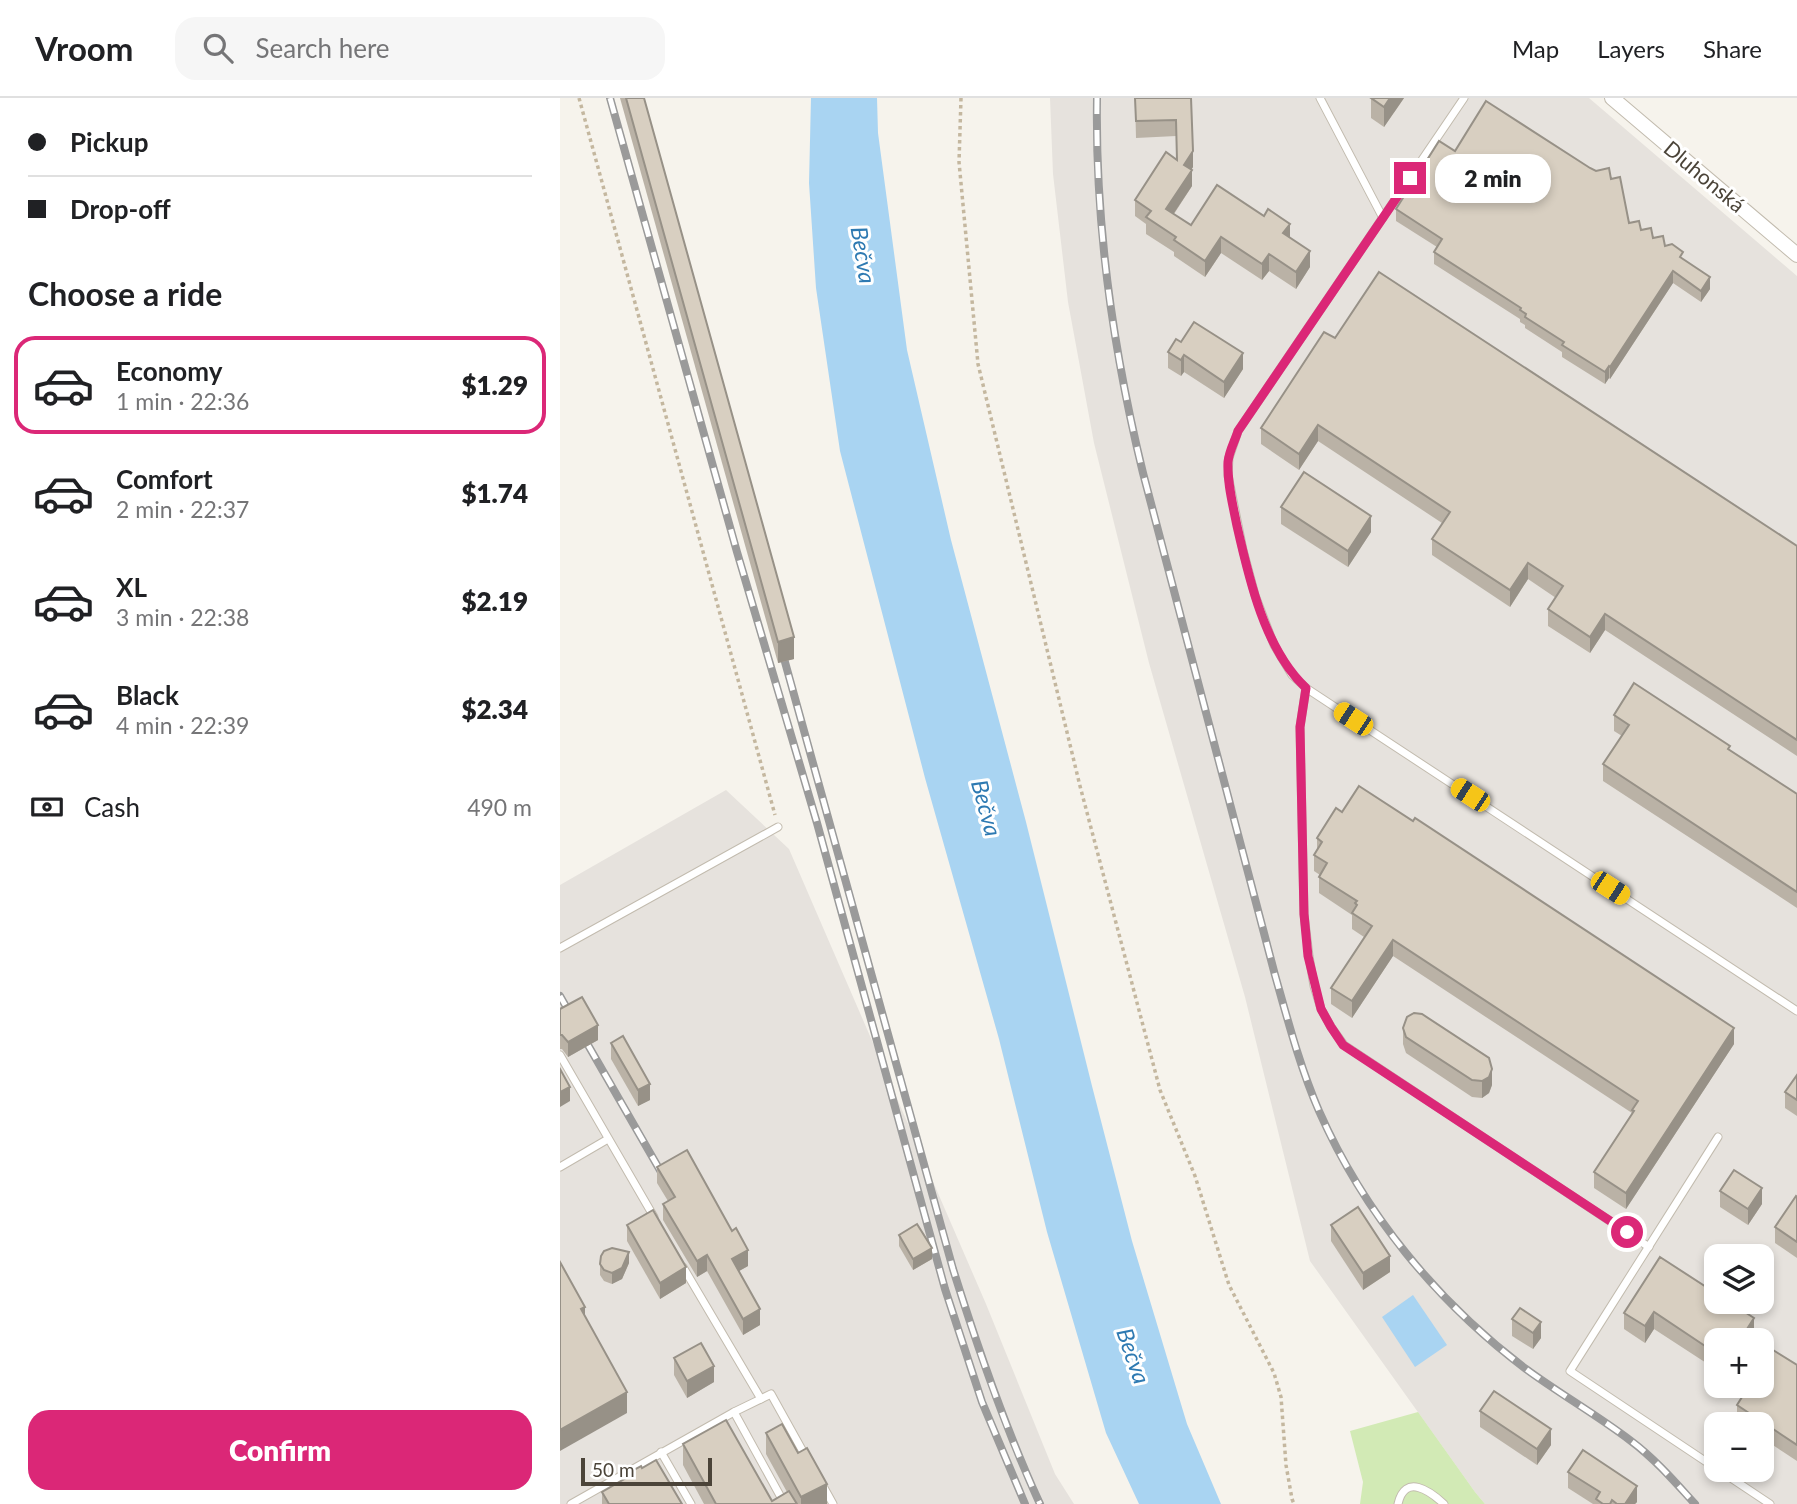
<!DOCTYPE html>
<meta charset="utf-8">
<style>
:root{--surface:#fff;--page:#f6f6f6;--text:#202124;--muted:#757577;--line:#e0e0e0;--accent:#db2777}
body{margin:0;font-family:Lato,sans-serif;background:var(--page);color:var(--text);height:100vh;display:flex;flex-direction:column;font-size:26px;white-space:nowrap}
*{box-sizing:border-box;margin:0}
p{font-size:23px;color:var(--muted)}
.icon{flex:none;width:38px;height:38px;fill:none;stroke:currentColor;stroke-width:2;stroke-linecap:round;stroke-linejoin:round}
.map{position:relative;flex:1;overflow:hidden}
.drawer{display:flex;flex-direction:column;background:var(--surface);width:560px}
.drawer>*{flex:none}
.hud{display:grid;align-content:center;height:154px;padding:0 28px;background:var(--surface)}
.controls{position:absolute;left:1144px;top:1146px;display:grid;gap:14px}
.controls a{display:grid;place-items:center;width:70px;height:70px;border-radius:14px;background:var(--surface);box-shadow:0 4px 10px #0003;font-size:35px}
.scale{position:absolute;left:21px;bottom:18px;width:131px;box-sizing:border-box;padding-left:7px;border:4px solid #4b4439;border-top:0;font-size:19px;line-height:24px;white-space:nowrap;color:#4b4439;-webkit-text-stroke:5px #fff;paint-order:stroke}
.end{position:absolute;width:32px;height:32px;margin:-16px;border:9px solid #db2777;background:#fff;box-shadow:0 0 0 4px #fff}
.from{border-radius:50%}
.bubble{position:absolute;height:49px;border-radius:21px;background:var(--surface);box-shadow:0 4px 10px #0003;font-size:23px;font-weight:800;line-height:49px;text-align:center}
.car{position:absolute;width:21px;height:42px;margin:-21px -10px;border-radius:9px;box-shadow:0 0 5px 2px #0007;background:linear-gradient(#f5c518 24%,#345 0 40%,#f5c518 0 76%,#345 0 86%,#f5c518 0)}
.hud b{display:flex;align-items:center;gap:24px;height:66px;font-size:26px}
.hud b+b{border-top:2px solid var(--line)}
.hud i{width:18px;height:18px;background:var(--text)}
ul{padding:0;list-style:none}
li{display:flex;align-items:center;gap:21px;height:98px;margin:0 14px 10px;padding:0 14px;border:4px solid transparent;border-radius:21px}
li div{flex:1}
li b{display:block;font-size:26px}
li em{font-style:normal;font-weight:800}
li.active{border-color:var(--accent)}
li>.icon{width:63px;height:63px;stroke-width:1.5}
h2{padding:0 28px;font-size:32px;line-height:84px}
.pay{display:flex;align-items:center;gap:18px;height:77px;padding:0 28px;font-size:26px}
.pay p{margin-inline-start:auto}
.cta{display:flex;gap:14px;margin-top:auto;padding:14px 28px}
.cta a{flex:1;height:80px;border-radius:21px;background:var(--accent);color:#fff;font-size:28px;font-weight:800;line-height:80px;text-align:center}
header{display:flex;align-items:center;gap:42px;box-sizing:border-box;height:98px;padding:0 35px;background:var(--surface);border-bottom:2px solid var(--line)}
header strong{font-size:33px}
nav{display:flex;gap:38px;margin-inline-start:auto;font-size:24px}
.search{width:490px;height:63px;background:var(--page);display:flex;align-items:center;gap:18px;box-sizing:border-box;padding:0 24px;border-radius:21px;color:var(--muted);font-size:26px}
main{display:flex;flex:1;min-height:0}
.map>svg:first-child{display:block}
</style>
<header>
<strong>Vroom</strong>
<div class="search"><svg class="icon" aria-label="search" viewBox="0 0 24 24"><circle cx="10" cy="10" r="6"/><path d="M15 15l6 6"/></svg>Search here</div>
<nav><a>Map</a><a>Layers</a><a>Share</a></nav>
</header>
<main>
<section class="drawer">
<div class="hud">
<b><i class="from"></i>Pickup</b>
<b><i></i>Drop-off</b>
</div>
<h2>Choose a ride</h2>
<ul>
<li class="active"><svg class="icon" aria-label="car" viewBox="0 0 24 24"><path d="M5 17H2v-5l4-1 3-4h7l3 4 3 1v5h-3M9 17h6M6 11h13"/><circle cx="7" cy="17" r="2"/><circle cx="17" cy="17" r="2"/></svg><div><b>Economy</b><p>1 min · 22:36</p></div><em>$1.29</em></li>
<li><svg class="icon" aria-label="car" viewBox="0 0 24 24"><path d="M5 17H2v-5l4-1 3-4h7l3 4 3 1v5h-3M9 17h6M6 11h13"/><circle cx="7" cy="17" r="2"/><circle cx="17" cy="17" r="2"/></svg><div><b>Comfort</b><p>2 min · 22:37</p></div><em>$1.74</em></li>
<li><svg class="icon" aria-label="car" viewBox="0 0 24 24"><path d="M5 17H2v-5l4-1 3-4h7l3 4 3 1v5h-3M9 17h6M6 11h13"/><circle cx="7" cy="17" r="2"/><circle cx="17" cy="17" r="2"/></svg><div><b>XL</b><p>3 min · 22:38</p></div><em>$2.19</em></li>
<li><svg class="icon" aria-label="car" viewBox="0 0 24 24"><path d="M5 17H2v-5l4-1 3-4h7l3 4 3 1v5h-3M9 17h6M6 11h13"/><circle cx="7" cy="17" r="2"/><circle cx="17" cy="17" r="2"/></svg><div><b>Black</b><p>4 min · 22:39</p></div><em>$2.34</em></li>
</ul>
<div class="pay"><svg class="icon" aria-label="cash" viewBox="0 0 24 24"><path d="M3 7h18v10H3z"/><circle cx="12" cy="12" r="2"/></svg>Cash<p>490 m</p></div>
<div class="cta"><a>Confirm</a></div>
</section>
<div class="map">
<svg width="1237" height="1406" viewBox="0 0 1237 1406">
<rect width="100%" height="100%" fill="#f6f3ec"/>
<g fill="#e6e2dd" fill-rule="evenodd">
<path d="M490,0h539l208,178v1228h-312l-10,-12 -165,-231 -65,-264 -96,-334 -55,-220 -26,-141 -15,-128zM1157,1158h45v46h-45zM1157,1242h45v46h-45zM1157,1326h45v46h-45z"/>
<path d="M166,692l63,59 197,455 69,170 19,30h-514v-619z"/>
</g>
<path fill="#d2eab5" d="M858,1314l57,80 10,12h-125l3,-22 -13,-51z"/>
<g fill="#a9d4f2">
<path d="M251,0h66l1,35 29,217 44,190 75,282 66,264 40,155 55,183 34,80h-82l-33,-71 -59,-201 -48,-193 -74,-261 -85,-327 -24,-163 -7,-105z"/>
<path d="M853,1197l34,50 -32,22 -33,-50z"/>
</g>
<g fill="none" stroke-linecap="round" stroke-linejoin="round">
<g stroke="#c2bbae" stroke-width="9">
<g id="service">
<path d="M760,0l63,120"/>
<path d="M904,0l-226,333 -9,27 -1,17 15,75 12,45 19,50 18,30 14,13 491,323"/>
<path d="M746,590l-6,39 4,187 5,42 5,30 7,23 10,18 13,18 305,202"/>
<path d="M0,850l218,-121"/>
<path d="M0,957l94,162"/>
<path d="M0,1069l48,-28"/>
<path d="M123,1169l78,132"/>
<path d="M174,1314l49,89 -6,3"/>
<path d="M101,1354l30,52"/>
<path d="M1157,1371l-147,-98 148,-234"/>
<path d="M1159,1372l51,34"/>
<path d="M263,1388l10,18"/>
<path d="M11,1406l163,-92 37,-18 35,63"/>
<path d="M838,1406c7,-31 32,-13 46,0"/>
</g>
</g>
<g stroke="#c2bbae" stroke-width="16">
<path id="minor" d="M1052,0l185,157"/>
</g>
<g stroke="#c4b79f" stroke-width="3.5" stroke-dasharray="3.5 3.5" stroke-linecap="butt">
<path d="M19,0l196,717"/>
<path d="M401,0l-2,64 19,202 102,422 80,304 35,86 34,109 45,88 7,24 5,68 6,34 2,5"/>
</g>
<use href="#service" stroke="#fff" stroke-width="7"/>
<use href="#minor" stroke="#fff" stroke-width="14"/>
<g stroke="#9a9a9a" stroke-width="8">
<g id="rail">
<path d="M50,0l127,454 80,271 128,466 37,113 43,102"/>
<path d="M537,0c-2,127 16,252 46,375l132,502c13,46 25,92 44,136 45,102 118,191 207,258 34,25 71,46 105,72 24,18 44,41 64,63"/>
<path d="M220,546l173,625c25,80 52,159 87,235"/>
<path d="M0,898l12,21"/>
<path d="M28,947l77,134"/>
</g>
</g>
<use href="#rail" stroke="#fff" stroke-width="5" stroke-dasharray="16" stroke-linecap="butt"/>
</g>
<g fill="#bab2a6">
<path d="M60,0h24l150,561 -16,4z"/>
<path d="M575,0h56l2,69 -2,3 1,16 -18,28 17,11 99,12 20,30 -14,22 -27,-18 -7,9 -41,-27 -16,24 -31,-21v-4l-28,-18v-10l-11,-8v-16l42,-41 -1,-23 -40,2z"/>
<path d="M811,0h33l-20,29 -13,-9z"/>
<path d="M895,53l135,17 21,11 18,44 36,23 18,14 27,29 -9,13 -28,-19 -63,96 -1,-1 -4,6 -43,-27v-5l-37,-24v-3l-5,-3v-3l-86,-55v-12l3,-5 -41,-26v-12z"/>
<path d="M775,240l462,208v210l-192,-126 -15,23 -42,-27v-17l8,-11 -28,-19 -18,28 -78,-52v-16l10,-16 -124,-82 -19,29 -38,-26v-16z"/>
<path d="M621,244l62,27 -19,29 -40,-26 -3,4 -13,-8v-16z"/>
<path d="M721,409l90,25 -23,35 -67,-43z"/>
<path d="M1054,617l116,36 67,43v114l-194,-127v-17l19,-28 -8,-5z"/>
<path d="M757,740l417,206 -108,165 -32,-21v-16l38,-59 -239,-157 -41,62 -21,-14v-16l33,-51 -12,-8v-14l-33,-22v-16l1,-2 -6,-4v-16l3,-5z"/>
<path d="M0,911l38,31 -30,17 -6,-8h-2z"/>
<path d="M843,930l89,57 -3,8 -7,5 -10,-1 -66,-44 -3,-9z"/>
<path d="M51,945l39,57 -12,6 -27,-47z"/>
<path d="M1237,977v41l-12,-8v-16z"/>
<path d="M97,1069l91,99 -9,5 21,54 -17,10 -36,-64 -10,6 -34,-57v-16l5,-3 -11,-18z"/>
<path d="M1160,1093l42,13 -14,21 -28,-18z"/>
<path d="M1237,1099v61l-22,-15v-16z"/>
<path d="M67,1127l59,58 -26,16 -33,-58z"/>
<path d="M771,1127l59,47 -27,18 -32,-49z"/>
<path d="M339,1137l33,24 -19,11 -14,-24z"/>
<path d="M69,1165l-7,16 -10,5 -8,-3 -4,-6v-11z"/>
<path d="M1157,1204h22v7l15,26 -37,5v30l-63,-41 -9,14 -21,-14v-16z"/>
<path d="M952,1221l29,19 -8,11 -21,-13z"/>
<path d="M114,1260l40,24 -27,16 -13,-23z"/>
<path d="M1237,1267v96l-35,-23v-14h-21l-4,-3v-16z"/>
<path d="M920,1313l71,34 -14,20 -57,-38z"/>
<path d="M206,1335l61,71h-123l-21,-39v-21l89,57 15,-9 -21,-38z"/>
<path d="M82,1370l40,36h-80v-12l24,-14v-4z"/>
<path d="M1008,1374l69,30 -2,2h-42l-25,-16z"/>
</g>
<g fill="#979187">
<path d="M830,0h14l-20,29v-20z"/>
<path d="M633,53v16l-9,14v-16z"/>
<path d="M632,72v16l-26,39v-16z"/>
<path d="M730,126v16l-7,-7z"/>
<path d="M661,139v16l-16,24v-16z"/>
<path d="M750,153v16l-14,22v-17z"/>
<path d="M709,156v17l-7,9v-16z"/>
<path d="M1113,173v12l-63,96v-12z"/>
<path d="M1150,179v12l-9,13v-11z"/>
<path d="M683,255v16l-19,29v-16z"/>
<path d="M624,257v17l-3,4v-16z"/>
<path d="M1049,268v12l-4,6v-12z"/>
<path d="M758,327v16l-19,29v-16z"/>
<path d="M811,418v16l-23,35v-16z"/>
<path d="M968,465v16l-18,28v-17z"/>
<path d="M1045,516v16l-15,23v-16z"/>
<path d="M234,539v22l-16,4v-21z"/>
<path d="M833,842v16l-41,62v-17z"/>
<path d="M38,927v15l-30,17v-15z"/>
<path d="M1174,930v16l-108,165v-16z"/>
<path d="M932,971v16l-3,8 -7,5v-17z"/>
<path d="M90,986v16l-12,6v-16z"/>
<path d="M10,989v14l-10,6v-15z"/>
<path d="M1202,1090v16l-14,21v-16z"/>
<path d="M372,1150v11l-19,11v-11z"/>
<path d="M188,1152v16l-16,9v-16z"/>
<path d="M69,1154v11l-7,16 -10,5v-11z"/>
<path d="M147,1157v16l-10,6v-16z"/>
<path d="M830,1158v16l-27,18v-17z"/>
<path d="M126,1169v16l-26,16v-16z"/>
<path d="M1176,1204h3v11l-5,-8z"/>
<path d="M25,1209v21l-4,-19z"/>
<path d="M200,1211v16l-17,10v-16z"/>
<path d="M1094,1214v17l-9,14v-17z"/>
<path d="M1194,1220v17l-4,5h-10z"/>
<path d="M981,1224v16l-8,11v-16z"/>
<path d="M154,1268v16l-27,16v-17z"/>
<path d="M67,1294v21l-67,38v-21z"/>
<path d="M991,1331v16l-14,20v-16z"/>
<path d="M267,1386v20h-26v-7z"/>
<path d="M1077,1388v16l-2,2h-10z"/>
</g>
<g fill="#d8cfc1" stroke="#979187" stroke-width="2">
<path d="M66,0h18l150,539 -16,5z"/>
<path d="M575,0h56l2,53 -9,14 8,5 -26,39 25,16 26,-40 47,31 4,-7 22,15 -7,9 27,18 -14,21 -27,-18 -7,10 -41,-27 -16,24 -31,-21 2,-3 -30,-20 5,-6 -16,-11 31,-48 11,8 -1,-40 -40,1z"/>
<path d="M811,0h19l-6,9z"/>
<path d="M926,3l104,67 6,3 13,-3 2,11 9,-2 9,46 10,-2 2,9 10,-2 2,10 10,-2 2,10 7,-2 11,8 -3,5 30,20 -9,14 -28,-20 -63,96 -1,-1 -4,6 -43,-27 2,-3 -39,-25 1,-3 -6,-4 1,-2 -87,-56 8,-13 -46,-30 43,-68 16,10z"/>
<path d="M819,174l418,274v194l-192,-126 -15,23 -42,-28 15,-23 -35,-23 -18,27 -78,-51 18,-27 -132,-87 -19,29 -38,-26 63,-96 11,6z"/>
<path d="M634,224l49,31 -19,29 -40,-27 -3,5 -13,-8 8,-13 5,3z"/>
<path d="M744,374l67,44 -23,35 -67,-44z"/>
<path d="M1074,585l96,63 -2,3 69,45v98l-194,-128 26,-39 -15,-10z"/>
<path d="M799,688l54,35 2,-3 319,210 -108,165 -32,-21 40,-61 -2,-1 6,-9 -245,-161 -41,61 -21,-13 41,-62 -20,-13 5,-8 -2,-2 2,-2 -38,-24 8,-14 -13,-8 8,-13 -5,-4 19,-30 6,4z"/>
<path d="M22,899l16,28 -30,17 -6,-7h-2v-26z"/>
<path d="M854,915l8,1 67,44 3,11 -3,8 -7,4 -10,-1 -66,-43 -3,-9 4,-11z"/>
<path d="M63,938l27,48 -12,6 -27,-47z"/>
<path d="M0,971l10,18 -10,5z"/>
<path d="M1237,977v25l-12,-8z"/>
<path d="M127,1052l45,81 4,-3 12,22 -16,9 28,50 -17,10 -36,-64 -10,6 -34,-57 12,-7 -18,-30z"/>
<path d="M1174,1072l28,18 -14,21 -28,-18z"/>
<path d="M1236,1098l1,1v45l-22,-15z"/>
<path d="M798,1109l32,49 -27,17 -32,-48z"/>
<path d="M93,1112l33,57 -26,16 -33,-58z"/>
<path d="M357,1126l15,24 -19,11 -14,-24z"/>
<path d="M52,1150l17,4 -7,16 -10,5 -8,-3 -4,-6 1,-8 3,-5z"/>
<path d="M1100,1159l57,37v8h19l-2,3 20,13 -14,22h-23v14l-63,-42 -9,14 -21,-13z"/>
<path d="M0,1164l25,45 -4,2 46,83 -67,38z"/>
<path d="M960,1210l21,14 -8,11 -21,-14z"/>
<path d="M141,1245l13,23 -27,15 -13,-23z"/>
<path d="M1213,1252l24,15v80l-60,-40 12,-19h13v-20z"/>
<path d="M934,1293l57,38 -14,20 -57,-38z"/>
<path d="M166,1322l46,81 17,-10 8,13h-81l-33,-60z"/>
<path d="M222,1326l16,29 9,-5 20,36 -26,13 -35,-64z"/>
<path d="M1023,1352l54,36 -12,18h-8l-5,-4 -2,4h-7l-7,-5 4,-7 -32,-20z"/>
<path d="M96,1362l26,44h-73l-7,-12 26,-15 -2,-3 15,-8 1,2z"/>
</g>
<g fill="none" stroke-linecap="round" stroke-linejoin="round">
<path stroke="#db2777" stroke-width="9" d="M850,80l-172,253c-3,10 -9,20 -10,31 -1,21 5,43 9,64 12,53 28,124 69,162l-6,39 4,187 4,42 13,53 10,18 12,18 284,187"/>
</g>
<g text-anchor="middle" stroke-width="6" stroke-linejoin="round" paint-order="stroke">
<g font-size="21" fill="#4b4439" stroke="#fff">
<text transform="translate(1144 79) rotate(40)" y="7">Dluhonská</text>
</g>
<g font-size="23" font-style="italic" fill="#2e7ab2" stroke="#fff">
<text transform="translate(303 157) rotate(81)" y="8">Bečva</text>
<text transform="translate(426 710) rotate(75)" y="8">Bečva</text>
<text transform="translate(573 1258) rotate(71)" y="8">Bečva</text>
</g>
</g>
</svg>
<div class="controls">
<a><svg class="icon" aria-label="layers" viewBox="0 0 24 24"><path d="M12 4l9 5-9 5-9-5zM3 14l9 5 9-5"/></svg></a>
<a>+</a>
<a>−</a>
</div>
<div class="scale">50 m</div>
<i class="end from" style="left:1067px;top:1134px"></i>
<i class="end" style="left:850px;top:80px"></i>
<div class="bubble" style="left:875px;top:56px;width:116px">2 min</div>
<i class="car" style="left:793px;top:621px;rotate:303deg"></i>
<i class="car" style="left:910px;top:697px;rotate:303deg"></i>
<i class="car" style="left:1050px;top:790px;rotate:123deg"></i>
</div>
</main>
